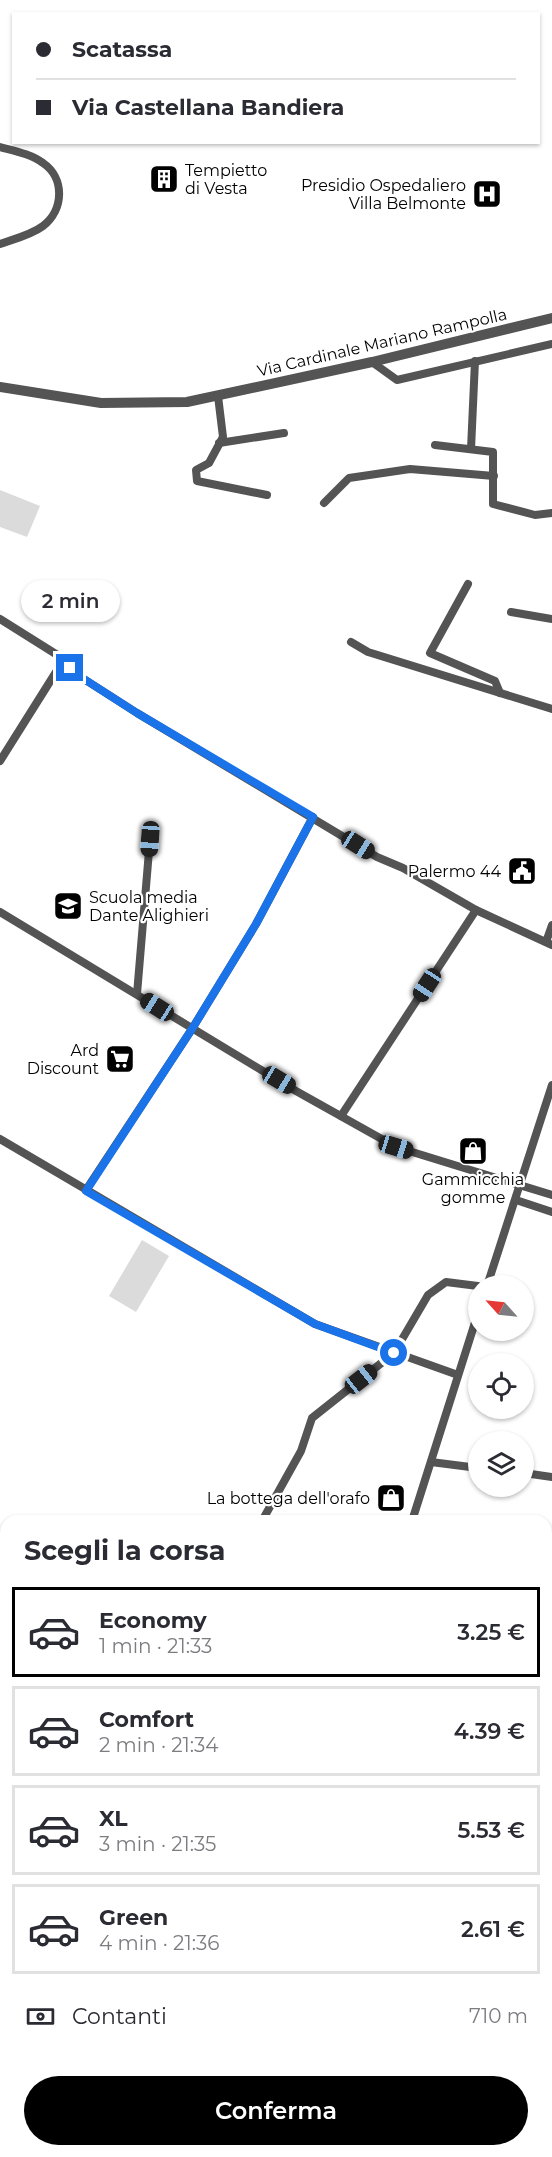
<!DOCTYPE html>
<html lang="it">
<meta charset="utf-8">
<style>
:root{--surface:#fff;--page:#f2f2f3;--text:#2b2b33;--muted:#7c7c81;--line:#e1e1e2;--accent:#000}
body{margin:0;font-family:Montserrat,sans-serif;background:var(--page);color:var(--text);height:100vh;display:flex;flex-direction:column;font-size:22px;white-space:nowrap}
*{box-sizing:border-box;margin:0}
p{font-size:20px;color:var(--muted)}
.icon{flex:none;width:33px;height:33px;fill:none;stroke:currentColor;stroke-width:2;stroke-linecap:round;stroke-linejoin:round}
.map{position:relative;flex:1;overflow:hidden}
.details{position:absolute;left:0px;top:1515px;width:552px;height:642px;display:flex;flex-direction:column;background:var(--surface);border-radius:18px 18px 0 0;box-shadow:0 2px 4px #0004}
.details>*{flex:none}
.banner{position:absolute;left:12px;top:12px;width:528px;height:132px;border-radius:0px;box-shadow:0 2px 4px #0004;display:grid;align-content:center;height:132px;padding:0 24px;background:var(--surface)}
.needle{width:39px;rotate:297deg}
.tools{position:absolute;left:468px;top:1275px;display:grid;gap:12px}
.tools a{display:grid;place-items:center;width:66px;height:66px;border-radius:50%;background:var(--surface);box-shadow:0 2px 4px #0004;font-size:30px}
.end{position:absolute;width:27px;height:27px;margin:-14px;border:8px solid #1a73e8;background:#fff;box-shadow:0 0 0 3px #fff}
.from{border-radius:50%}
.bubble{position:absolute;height:42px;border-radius:21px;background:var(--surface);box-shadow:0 2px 4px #0004;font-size:20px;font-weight:600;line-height:42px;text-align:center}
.car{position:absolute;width:18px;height:36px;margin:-18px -9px;border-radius:8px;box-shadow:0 0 4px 2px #0007;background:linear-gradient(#222 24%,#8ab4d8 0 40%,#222 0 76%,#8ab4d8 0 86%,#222 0)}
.banner b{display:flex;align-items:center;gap:21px;height:57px;font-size:22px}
.banner b+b{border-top:2px solid var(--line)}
.banner i{width:15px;height:15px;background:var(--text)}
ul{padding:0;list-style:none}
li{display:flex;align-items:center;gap:18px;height:90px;margin:0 12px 9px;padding:0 12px;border:3px solid var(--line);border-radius:0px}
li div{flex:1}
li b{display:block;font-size:22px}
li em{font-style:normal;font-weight:600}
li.on{border-color:var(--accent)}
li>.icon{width:54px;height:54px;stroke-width:1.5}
h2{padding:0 24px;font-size:27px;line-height:72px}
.pay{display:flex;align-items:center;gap:15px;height:66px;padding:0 24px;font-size:22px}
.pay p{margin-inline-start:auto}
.primary-button{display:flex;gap:12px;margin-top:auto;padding:12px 24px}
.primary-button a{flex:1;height:69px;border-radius:36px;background:var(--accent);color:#fff;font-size:24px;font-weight:600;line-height:69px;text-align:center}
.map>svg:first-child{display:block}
</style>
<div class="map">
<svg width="552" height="2157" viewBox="0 0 552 2157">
<rect width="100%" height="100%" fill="#fff"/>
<g fill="#dbdbdb">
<path d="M0,490l40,16 -13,31 -27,-10z"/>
<path d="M142,1240l27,16 -33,56 -27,-16z"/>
</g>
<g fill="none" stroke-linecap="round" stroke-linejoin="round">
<g stroke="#545454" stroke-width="8">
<path d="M0,147c15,4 31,7 43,16 22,15 21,47 0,63 -12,9 -29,13 -43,18"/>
<path d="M372,362l25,18 155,-36"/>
<path d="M218,396l5,41 -14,26 -13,7 1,11 70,14"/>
<path d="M219,443l65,-10"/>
<path d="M435,445l58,7v52l42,11 17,-2"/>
<path d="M471,449l4,-88"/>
<path d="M324,503l25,-25 61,-9 84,7"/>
<path d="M468,584l-38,69 65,28 5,12"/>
<path d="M511,612l41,7"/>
<path d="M0,619l59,37 14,16 64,41 240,144 26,11 73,42 76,35"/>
<path d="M351,642l17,10 184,57"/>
<path d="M0,761l56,-89 14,-4"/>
<path d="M0,912l296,179 100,56 156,48"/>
<path d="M546,942l6,-17"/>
<path d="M137,994l13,-155"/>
<path d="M341,1116l135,-206"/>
<path d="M0,1139l315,185 143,51"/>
<path d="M86,1190l106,-161 64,-105 57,-107"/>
<path d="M516,1200l36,12"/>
<path d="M487,1286l65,-201"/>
<path d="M431,1462l47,6"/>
<path d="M524,1473l28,4"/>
<path d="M209,1521v-1"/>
<path d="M262,1521l39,-70 11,-33 82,-65 34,-58 18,-13 32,4"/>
<path d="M412,1521l66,-208"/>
<path d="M546,1618l6,1"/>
<path d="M546,1643h6"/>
<path d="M546,1944l6,-2"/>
<path d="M340,2151v6"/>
<path d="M537,2157l15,-6"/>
</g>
<g stroke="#545454" stroke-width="10">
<path d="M0,387l101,16 86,-1 185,-40 180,-44"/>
<path d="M0,1606l6,2"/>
<path d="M546,1796l6,2"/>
<path d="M546,1818l6,2"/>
<path d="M0,1853h6"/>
</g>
</g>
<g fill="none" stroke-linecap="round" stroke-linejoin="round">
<path stroke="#1a73e8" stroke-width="8" d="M70,668l3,4 64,41 176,104 -57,107 -64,105 -106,162 229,133 79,29"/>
</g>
<defs>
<g id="building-square" transform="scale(1.5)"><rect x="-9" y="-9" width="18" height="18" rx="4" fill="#000" stroke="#fff"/><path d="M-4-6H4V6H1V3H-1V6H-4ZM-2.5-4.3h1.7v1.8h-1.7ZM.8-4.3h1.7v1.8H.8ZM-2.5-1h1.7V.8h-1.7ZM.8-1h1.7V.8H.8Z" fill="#fff"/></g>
<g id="hospital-square" transform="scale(1.5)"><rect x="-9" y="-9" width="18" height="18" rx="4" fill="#000" stroke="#fff"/><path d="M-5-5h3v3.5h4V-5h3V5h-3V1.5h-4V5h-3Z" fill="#fff"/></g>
<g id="civic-square" transform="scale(1.5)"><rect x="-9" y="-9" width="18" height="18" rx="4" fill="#000" stroke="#fff"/><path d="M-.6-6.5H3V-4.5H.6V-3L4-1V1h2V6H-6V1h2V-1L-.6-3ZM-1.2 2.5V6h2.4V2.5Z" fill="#fff"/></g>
<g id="school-square" transform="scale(1.5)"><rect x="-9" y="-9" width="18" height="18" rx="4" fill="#000" stroke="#fff"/><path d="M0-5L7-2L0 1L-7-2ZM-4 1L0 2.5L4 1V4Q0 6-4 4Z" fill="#fff"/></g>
<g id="supermarket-square" transform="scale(1.5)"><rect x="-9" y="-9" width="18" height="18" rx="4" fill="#000" stroke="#fff"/><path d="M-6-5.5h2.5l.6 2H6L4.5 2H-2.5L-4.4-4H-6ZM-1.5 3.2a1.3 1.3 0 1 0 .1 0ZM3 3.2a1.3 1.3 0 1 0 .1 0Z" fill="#fff"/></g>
<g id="shop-square" transform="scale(1.5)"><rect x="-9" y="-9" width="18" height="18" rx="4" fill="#000" stroke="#fff"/><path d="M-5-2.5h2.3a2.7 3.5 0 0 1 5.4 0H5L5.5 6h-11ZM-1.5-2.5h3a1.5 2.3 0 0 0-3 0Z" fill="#fff"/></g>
</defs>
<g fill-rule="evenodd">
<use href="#building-square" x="164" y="179"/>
<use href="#hospital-square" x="487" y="194"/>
<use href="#civic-square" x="522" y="871"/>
<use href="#school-square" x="68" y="906"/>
<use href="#supermarket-square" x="120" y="1059"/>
<use href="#shop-square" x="473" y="1151"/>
<use href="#shop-square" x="391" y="1498"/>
</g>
<g text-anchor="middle" stroke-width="4.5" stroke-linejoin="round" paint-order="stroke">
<g font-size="16" fill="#000" stroke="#fff" text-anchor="end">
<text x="185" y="176" text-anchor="start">Tempietto<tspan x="185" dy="18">di Vesta</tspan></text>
<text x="466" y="191">Presidio Ospedaliero<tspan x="466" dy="18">Villa Belmonte</tspan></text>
<text x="501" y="877">Palermo 44</text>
<text x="89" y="903" text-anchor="start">Scuola media<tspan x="89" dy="18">Dante Alighieri</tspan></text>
<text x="99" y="1056">Ard<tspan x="99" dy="18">Discount</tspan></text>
<text x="473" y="1185" text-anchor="middle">Gammicchia<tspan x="473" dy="18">gomme</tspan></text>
<text x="370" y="1504">La bottega dell'orafo</text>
</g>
<g font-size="16" fill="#000" stroke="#fff">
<text transform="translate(382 342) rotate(-13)" y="6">Via Cardinale Mariano Rampolla</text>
</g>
</g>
</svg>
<div class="tools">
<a><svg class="needle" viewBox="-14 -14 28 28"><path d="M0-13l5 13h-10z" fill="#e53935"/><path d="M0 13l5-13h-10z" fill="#7c7c81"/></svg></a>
<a><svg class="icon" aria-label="locate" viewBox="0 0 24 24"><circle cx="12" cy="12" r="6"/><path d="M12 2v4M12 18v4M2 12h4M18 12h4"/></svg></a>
<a><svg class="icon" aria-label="layers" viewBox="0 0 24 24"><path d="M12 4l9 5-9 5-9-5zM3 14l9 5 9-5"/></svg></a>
</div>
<i class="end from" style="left:394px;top:1353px"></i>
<i class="end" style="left:70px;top:668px"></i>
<div class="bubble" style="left:21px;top:580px;width:99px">2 min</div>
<i class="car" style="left:150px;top:839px;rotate:184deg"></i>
<i class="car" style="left:358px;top:845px;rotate:122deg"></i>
<i class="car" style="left:427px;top:985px;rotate:213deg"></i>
<i class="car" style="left:157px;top:1007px;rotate:302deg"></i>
<i class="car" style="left:279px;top:1080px;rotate:121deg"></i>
<i class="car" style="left:396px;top:1147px;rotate:107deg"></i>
<i class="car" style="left:361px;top:1379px;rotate:52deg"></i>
<div class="banner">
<b><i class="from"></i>Scatassa</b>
<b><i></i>Via Castellana Bandiera</b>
</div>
<section class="details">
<h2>Scegli la corsa</h2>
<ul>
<li class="on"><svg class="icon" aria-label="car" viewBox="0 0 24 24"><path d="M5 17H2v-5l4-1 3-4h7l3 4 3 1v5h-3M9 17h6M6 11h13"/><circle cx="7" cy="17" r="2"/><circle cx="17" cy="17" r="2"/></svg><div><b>Economy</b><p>1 min · 21:33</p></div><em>3.25 €</em></li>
<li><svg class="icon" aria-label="car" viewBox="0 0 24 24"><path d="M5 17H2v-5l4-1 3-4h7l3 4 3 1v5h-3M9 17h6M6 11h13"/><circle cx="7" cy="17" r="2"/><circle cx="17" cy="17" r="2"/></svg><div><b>Comfort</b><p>2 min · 21:34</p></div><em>4.39 €</em></li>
<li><svg class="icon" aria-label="car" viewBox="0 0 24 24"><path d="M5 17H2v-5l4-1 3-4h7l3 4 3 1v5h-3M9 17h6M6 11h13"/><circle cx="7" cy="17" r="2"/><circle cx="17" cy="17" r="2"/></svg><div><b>XL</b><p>3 min · 21:35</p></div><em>5.53 €</em></li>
<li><svg class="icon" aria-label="car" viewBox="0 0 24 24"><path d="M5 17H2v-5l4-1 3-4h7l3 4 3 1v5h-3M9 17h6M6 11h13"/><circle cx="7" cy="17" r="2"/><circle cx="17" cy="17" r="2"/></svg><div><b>Green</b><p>4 min · 21:36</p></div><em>2.61 €</em></li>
</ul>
<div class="pay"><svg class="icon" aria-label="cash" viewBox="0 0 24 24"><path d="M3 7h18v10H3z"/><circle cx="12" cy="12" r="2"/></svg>Contanti<p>710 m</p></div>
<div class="primary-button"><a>Conferma</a></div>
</section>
</div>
